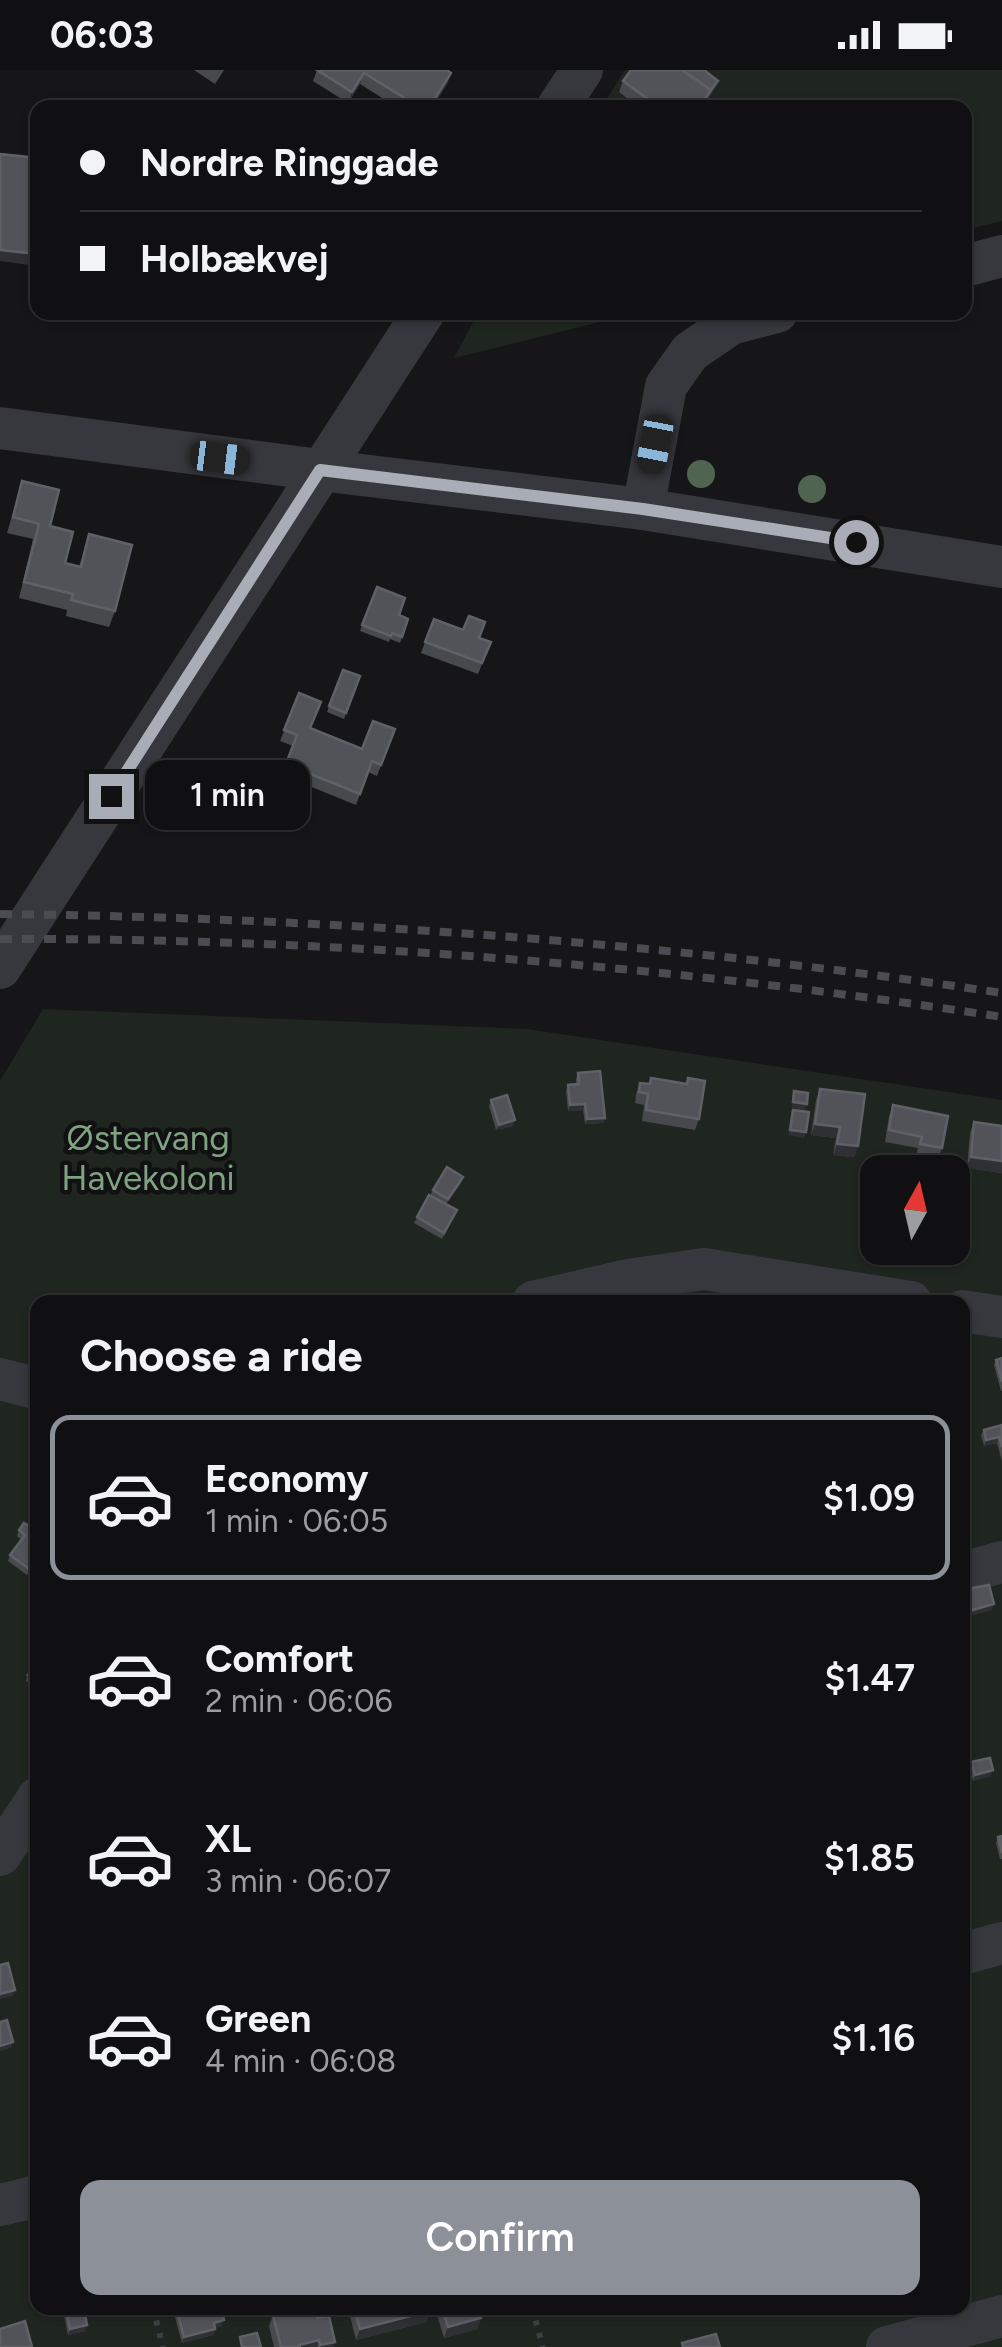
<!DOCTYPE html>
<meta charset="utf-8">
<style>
:root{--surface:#101012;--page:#19191b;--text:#f1f3f6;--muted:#9c9d9f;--line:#303032;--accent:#8c9099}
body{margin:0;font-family:Figtree,sans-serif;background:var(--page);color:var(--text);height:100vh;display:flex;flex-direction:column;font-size:38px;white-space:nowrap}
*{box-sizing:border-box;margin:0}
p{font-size:32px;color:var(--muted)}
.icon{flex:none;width:55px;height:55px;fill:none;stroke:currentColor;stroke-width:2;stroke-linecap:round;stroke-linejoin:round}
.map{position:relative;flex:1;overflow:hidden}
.panel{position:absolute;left:30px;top:1225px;width:940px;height:1020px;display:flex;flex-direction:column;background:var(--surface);border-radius:20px;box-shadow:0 2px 8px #0004,0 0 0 2px var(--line)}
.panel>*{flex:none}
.guide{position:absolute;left:30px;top:30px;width:942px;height:220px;border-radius:20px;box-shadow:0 2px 8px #0004,0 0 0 2px var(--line);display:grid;align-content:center;height:220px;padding:0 50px;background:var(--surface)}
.needle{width:65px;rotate:8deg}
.fabs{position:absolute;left:860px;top:1085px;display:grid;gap:20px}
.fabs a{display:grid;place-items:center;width:110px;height:110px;border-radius:20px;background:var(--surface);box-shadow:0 2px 8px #0004,0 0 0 2px var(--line);font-size:50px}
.end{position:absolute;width:45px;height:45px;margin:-22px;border:12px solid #a8adb8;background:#111;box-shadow:0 0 0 5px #111}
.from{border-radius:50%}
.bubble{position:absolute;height:70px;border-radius:20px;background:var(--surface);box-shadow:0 2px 8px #0004,0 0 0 2px var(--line);font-size:32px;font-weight:600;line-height:70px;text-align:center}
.car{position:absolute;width:30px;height:60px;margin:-30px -15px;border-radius:12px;box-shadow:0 0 8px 2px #0007;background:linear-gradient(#222 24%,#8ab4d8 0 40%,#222 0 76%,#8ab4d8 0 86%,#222 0)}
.guide b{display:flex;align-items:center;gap:35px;height:95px;font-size:38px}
.guide b+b{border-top:2px solid var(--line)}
.guide i{width:25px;height:25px;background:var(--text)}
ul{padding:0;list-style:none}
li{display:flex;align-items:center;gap:30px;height:165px;margin:0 20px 15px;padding:0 30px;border:5px solid transparent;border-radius:20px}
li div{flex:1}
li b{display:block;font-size:38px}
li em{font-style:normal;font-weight:600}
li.current{border-color:var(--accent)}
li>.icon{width:90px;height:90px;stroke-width:1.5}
h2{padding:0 50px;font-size:45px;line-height:120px}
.primary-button{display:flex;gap:20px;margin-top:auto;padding:20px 50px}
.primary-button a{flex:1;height:115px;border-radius:20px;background:var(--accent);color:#fff;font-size:40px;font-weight:600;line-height:115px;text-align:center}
.status{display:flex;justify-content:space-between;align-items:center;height:70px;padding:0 50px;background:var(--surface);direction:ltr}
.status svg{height:28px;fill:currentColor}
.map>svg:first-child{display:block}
</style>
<div class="status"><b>06:03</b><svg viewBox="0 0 49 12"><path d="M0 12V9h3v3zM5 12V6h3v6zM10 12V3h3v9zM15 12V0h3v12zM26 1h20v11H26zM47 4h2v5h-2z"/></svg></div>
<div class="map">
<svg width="1002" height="2277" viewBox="0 0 1002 2277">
<rect width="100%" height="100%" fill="#161618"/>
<g fill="#1e261f" fill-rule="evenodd">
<path d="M625,0h377v151l-37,9v-122h-364z"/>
<path d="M478,243h158l-182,45z"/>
<path d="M43,939l484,20 475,71v1247h-1002v-1266zM878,1102h74v76h-74zM38,1232h924v1006h-924z"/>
</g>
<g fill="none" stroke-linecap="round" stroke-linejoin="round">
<g stroke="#3d3f44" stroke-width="6" stroke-dasharray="5 8" stroke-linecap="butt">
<path d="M153,2238l10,39"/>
<path d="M532,2238l11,39"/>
</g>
<g stroke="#37383d" stroke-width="42">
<path d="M557,38l25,-38"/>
<path d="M965,196l37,-10"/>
<path d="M0,358l320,42 323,39 359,58"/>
<path d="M643,439l23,-123 24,-34 41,-28 46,-12"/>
<path d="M0,898l424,-656"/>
<path d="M533,1232l95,-22 76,-11 207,33"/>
<path d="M962,1241l40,6"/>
<path d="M0,1309l38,10"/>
<path d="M962,1503l40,-11"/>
<path d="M0,1785l38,-57"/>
<path d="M962,1884l40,-11"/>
<path d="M0,2135l38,-9"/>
<path d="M887,2277l115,-31"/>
</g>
<g stroke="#4a4c52" stroke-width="8" stroke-dasharray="12 10" stroke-linecap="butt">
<path d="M0,844c336,4 669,29 1002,79"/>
<path d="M0,869c335,-1 671,27 1002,78"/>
</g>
</g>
<g fill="#506452">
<circle cx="701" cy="404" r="14"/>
<circle cx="812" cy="419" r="14"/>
</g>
<g fill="#47494d">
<path d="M194,0h30l-9,14z"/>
<path d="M317,0l134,3 -4,11 -15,24h-34l-38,-24 -12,19 -35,-22z"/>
<path d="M623,11l93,5 -14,22h-62l-21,-16z"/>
<path d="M599,242h18l-6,9z"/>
<path d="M22,411l28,45 15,37 14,4 10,-33 26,77 -6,16 -43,-11 1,-6 -48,-12 14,-59 -26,-6z"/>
<path d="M377,517l22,28 9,4 -8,24 -10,-4 -1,3 -29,-11z"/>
<path d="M434,549l57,23 -13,32 -57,-21z"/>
<path d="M343,600l17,6 -16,43 -17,-7z"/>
<path d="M299,623l12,35 51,21 33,-20 -18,47 -9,-4 -12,33 -74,-30 11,-29 -13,-5z"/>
<path d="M578,1003l27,45 -2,5 -18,1 -2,-14 -15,1 -2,-20 2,-6h8v-6z"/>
<path d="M651,1008l35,6 2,-6 11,41 -4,11 -53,-9 2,-16 -9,-2 1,-9 4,-11 9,1z"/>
<path d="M820,1019l38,57 -4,11 -21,-2 3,-17 -25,-3 5,-35z"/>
<path d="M491,1030l22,26 -17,4 -7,-24z"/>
<path d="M893,1035l49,43 -4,11 -22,-4 2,-7 -33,-6 4,-26z"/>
<path d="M974,1052l28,4v47l-35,-5 3,-35z"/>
<path d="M463,1107l-2,6 -15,21 11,6 -15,29 -28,-16 19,-33z"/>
<path d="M1002,1288v33h-1l-7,-26 2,-5z"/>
<path d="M1002,1355v36l-5,-18 -13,3 -3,-11 3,-5z"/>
<path d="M38,1405v24l-10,-7z"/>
<path d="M19,1460l19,1v30l-11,14 -19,-14 2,-6 12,-15 -5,-4z"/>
<path d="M38,1598v21l-12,-8 2,-6z"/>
<path d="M971,1692l20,14 -18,5 -4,-13z"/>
<path d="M1002,1766v23h-2l-4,-16 2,-6z"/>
<path d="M348,2238h81l1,3 -4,11 -70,18z"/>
<path d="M435,2238h43l3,10 -4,11 -33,9z"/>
<path d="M66,2240l19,21 -17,4 -4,-20z"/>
<path d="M177,2241l45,15 -7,2 -2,7 -31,8 -7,-26z"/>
<path d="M273,2245l44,3 18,24 -2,5h-59l-5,-21z"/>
</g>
<g fill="#2f3033">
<path d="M364,3l-4,11 -12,19 4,-11z"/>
<path d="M451,3l-4,11 -15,24h-3z"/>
<path d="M718,11l-16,27h-3z"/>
<path d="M0,180l38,4v12l-38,-5z"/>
<path d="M793,1032l14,2 -2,6 -14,-2z"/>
<path d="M585,1034l-2,6 -15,1 2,-6z"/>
<path d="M605,1048l-2,5 -18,1 2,-5z"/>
<path d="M515,1050l-2,6 -17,4 3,-5z"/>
<path d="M815,1054l25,3 -4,11 -25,-3z"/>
<path d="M790,1060l16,2 -2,6 -16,-3z"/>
<path d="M837,1074l21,2 -4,11 -21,-2z"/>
<path d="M971,1087l31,4v12l-35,-5z"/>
<path d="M999,1367l-2,6 -13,3 2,-6z"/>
<path d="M994,1534l-2,6 -30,8v-5z"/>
<path d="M993,1700l-2,6 -18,5 2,-6z"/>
<path d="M15,1920l-2,6 -13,3v-5z"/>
<path d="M13,1972l-2,6 -11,3v-5z"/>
<path d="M253,2238l-2,5 -11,2 2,-5z"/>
<path d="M283,2238h12l-1,2 -22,6 2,-6z"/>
<path d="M430,2241l-4,11 -70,18 4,-11z"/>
<path d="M481,2248l-4,11 -33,9 4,-11z"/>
<path d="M224,2250l-2,6 -10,3 2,-6z"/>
<path d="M87,2255l-2,6 -17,4 2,-6z"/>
<path d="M215,2259l-2,6 -31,8 2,-6z"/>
<path d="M319,2270l-2,7h-18v-2z"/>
<path d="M335,2272l-2,5h-13v-2z"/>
</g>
<g fill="#525359" stroke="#5f6168" stroke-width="2.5">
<path d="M317,0h130l4,3 -22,35h-29l6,-9 -42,-26 -12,19z"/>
<path d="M631,0h51l29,20 -12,18h-39l-37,-27z"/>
<path d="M682,0h22l14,11 -8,10 1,-1z"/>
<path d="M0,84l38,4v96l-38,-4z"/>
<path d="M22,411l37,9 -9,36 23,6 -8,31 16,4 8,-33 43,11 -17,66 -44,-11 2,-6 -49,-12 15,-58 -26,-7z"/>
<path d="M377,517l28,11 -6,17 9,4 -6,18 -10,-4 -1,3 -29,-11z"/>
<path d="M469,546l16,6 -6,16 12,4 -9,21 -57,-21 9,-23 29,11z"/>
<path d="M343,600l17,6 -14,37 -17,-7z"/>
<path d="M299,623l22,9 -11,26 52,21 11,-28 22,8 -14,36 -9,-4 -12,33 -74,-30 11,-29 -13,-5z"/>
<path d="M600,1001l5,47 -18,1 -2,-15 -15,1 -2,-20 11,-1 -1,-11z"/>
<path d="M651,1008l36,6 1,-6 17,3 -6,38 -53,-9 2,-16 -9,-2 1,-9 10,1z"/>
<path d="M820,1019l45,5 -7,52 -21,-2 3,-17 -25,-3z"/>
<path d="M794,1021l14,2 -1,11 -14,-2z"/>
<path d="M507,1025l8,25 -16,5 -8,-25z"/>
<path d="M893,1035l55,11 -6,32 -22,-4 2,-7 -33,-7z"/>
<path d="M793,1040l16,2 -3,20 -16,-2z"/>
<path d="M974,1052l28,4v35l-31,-4z"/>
<path d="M447,1097l16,10 -15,22 -15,-9z"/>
<path d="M429,1125l28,15 -13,23 -27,-16z"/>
<path d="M1002,1288v24l-6,-22z"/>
<path d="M1002,1355v22l-3,-10 -13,3 -2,-10z"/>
<path d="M38,1405v17l-8,-6z"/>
<path d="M24,1453l14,8v27l-9,11 -19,-14 15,-20 -6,-5z"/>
<path d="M989,1515l5,19 -32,9v-23z"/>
<path d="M35,1596l3,2v14l-10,-7z"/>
<path d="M990,1688l3,12 -18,5 -4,-13z"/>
<path d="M1002,1766v17l-4,-16z"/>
<path d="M8,1893l7,27 -15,4v-29z"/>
<path d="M7,1950l6,22 -13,4v-24z"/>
<path d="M75,2238h9l3,17 -17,4 -4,-19z"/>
<path d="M191,2238h30l3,12 -10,3 1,6 -31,8 -7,-26z"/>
<path d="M306,2238h9l2,10 12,-2 6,26 -15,3 -1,-5 -20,5 1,2h-19l-8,-32z"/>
<path d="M354,2238h75l1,3 -70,18z"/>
<path d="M442,2238h36l3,10 -33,9z"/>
<path d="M25,2251l7,26h-32v-18z"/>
<path d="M257,2263l4,14h-19l-2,-10z"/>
<path d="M716,2264l4,13h-37l-1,-4z"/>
</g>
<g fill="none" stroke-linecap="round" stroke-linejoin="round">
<path stroke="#a8adb8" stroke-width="12" d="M111,726l209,-326 323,39 213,33"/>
</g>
<g text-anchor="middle" stroke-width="9" stroke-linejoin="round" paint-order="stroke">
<g font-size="35" fill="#7fa381" stroke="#111113">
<text x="148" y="1080">Østervang<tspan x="148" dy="40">Havekoloni</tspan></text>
</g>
</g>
</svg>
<div class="fabs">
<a><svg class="needle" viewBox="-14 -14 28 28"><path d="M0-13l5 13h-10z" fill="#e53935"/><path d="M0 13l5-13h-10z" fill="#9c9d9f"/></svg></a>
</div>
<i class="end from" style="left:856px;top:472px"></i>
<i class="end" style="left:111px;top:726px"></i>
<div class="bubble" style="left:145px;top:690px;width:165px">1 min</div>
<i class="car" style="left:655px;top:374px;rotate:191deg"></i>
<i class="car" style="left:220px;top:388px;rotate:97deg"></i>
<div class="guide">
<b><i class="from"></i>Nordre Ringgade</b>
<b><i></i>Holbækvej</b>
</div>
<section class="panel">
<h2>Choose a ride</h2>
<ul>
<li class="current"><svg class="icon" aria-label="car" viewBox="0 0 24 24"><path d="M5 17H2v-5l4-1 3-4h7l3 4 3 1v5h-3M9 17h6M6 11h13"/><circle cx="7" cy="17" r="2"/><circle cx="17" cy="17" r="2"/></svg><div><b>Economy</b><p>1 min · 06:05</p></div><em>$1.09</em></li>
<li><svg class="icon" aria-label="car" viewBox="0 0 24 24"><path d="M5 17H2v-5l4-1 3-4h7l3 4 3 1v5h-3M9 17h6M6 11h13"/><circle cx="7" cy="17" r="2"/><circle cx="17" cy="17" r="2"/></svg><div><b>Comfort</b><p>2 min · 06:06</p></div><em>$1.47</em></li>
<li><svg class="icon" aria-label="car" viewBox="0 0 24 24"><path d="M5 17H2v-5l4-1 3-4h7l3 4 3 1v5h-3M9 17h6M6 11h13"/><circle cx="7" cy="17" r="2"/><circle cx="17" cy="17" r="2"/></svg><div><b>XL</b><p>3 min · 06:07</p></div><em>$1.85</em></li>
<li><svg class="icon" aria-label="car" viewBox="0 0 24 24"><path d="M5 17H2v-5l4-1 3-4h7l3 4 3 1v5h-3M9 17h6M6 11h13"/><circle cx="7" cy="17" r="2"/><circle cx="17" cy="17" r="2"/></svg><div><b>Green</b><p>4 min · 06:08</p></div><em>$1.16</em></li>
</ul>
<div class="primary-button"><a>Confirm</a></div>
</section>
</div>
